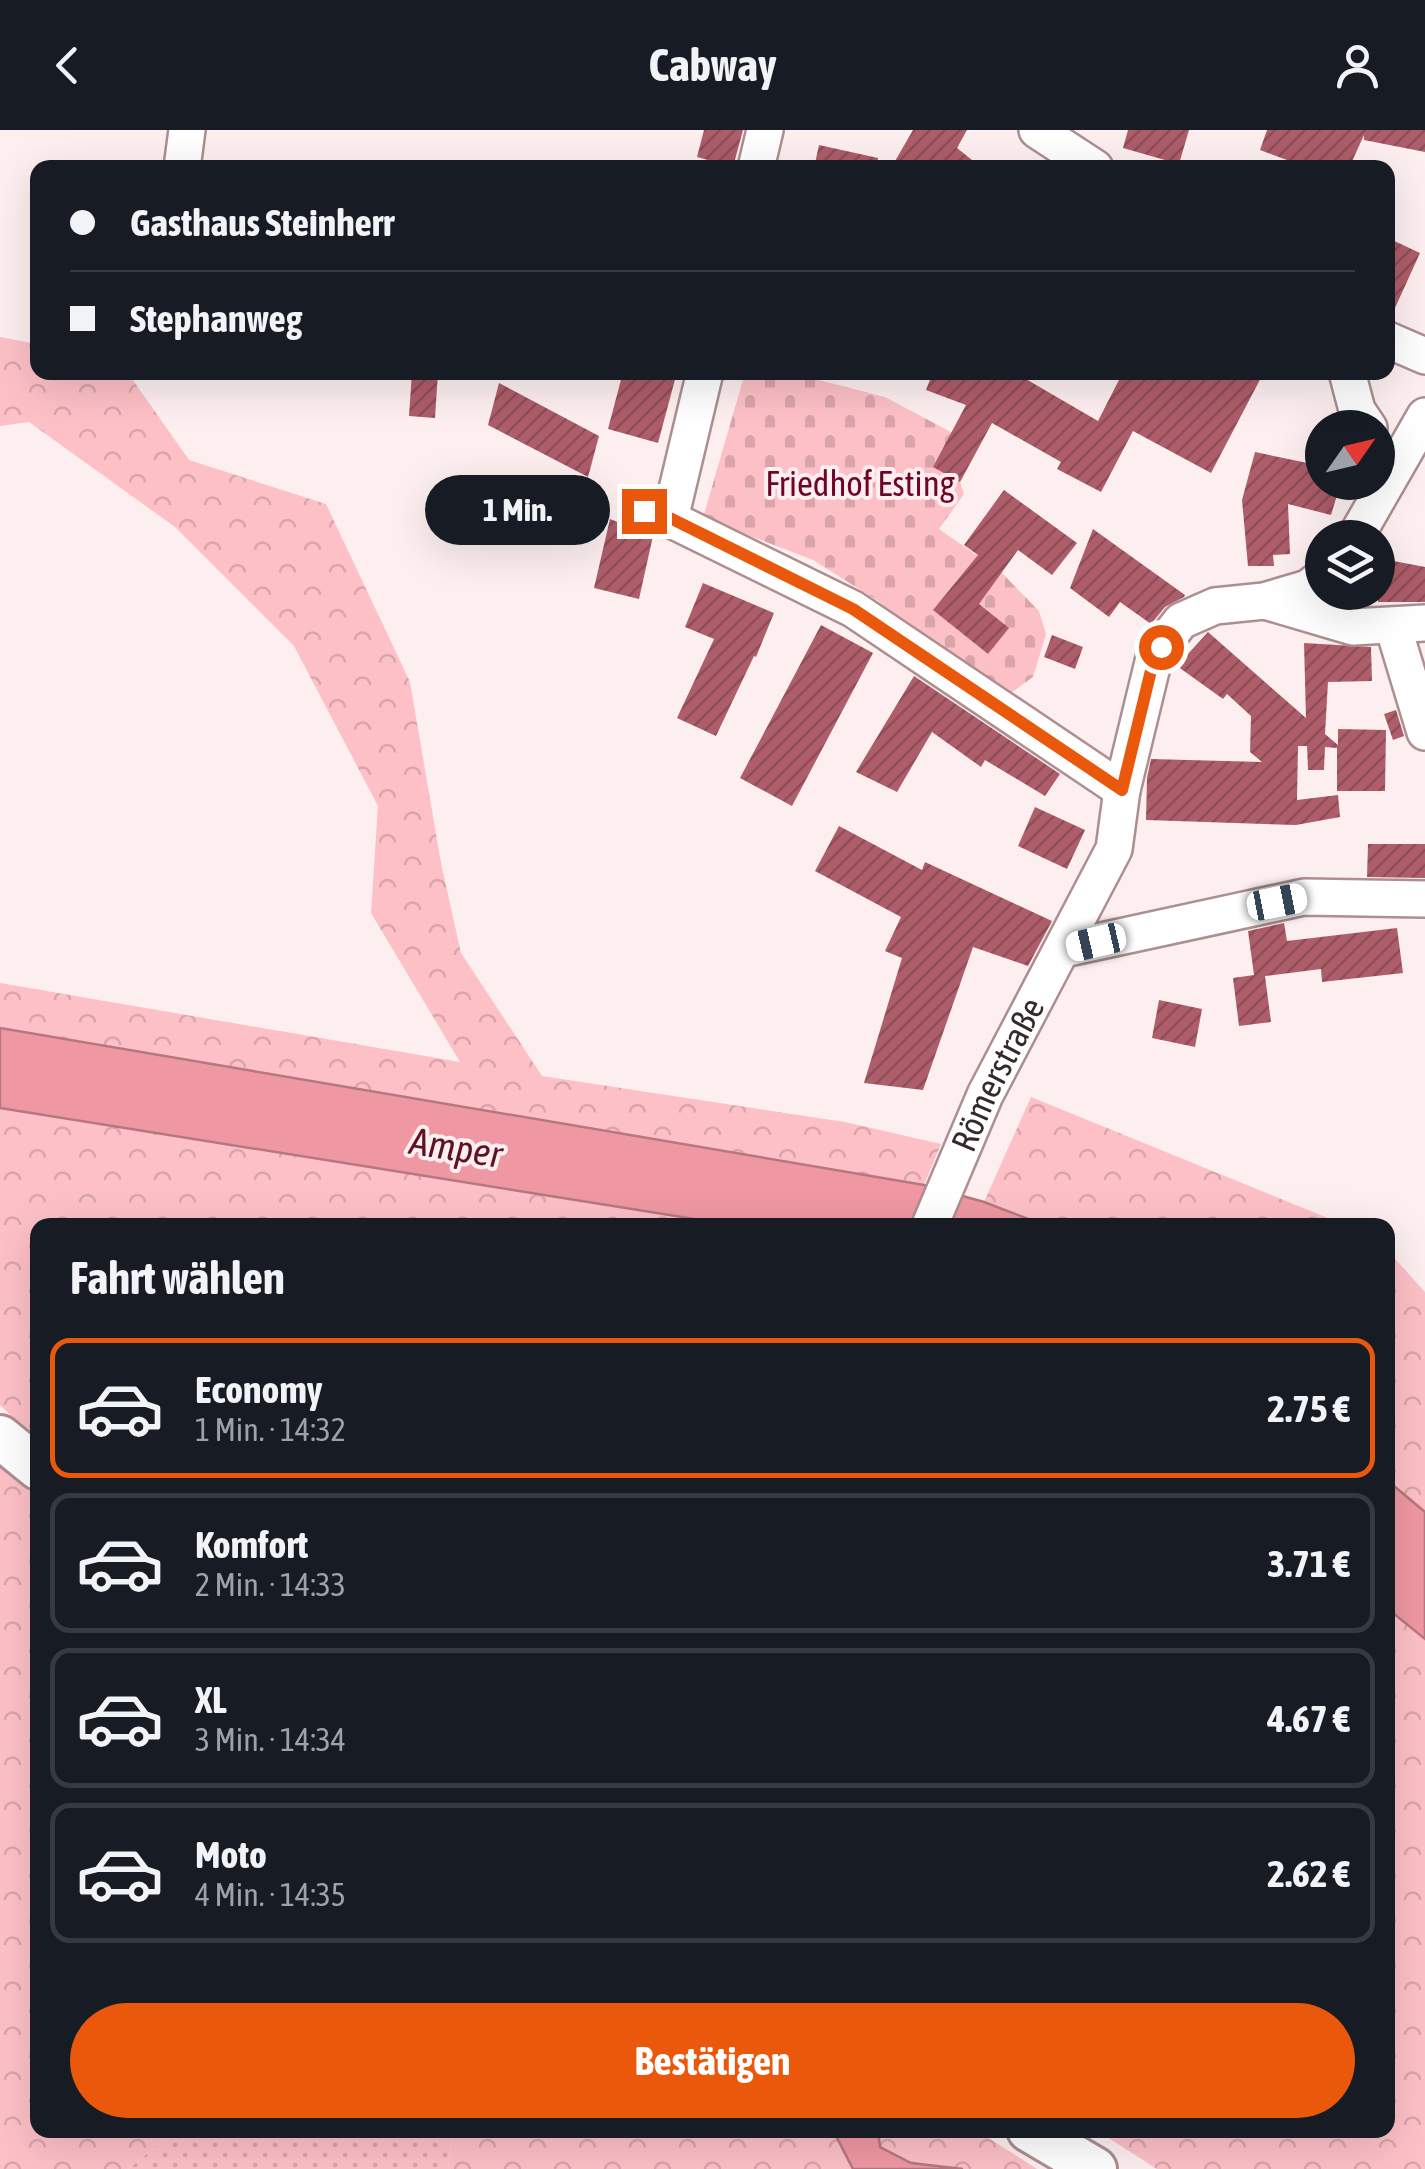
<!DOCTYPE html>
<html lang="de">
<meta charset="utf-8">
<style>
:root{--surface:#171b24;--page:#242831;--text:#f1f3f6;--muted:#9ea1a6;--line:#363941;--accent:#ea580c}
body{margin:0;font-family:"Asap Condensed",sans-serif;background:var(--page);color:var(--text);height:100vh;display:flex;flex-direction:column;font-size:38px;white-space:nowrap}
*{box-sizing:border-box;margin:0}
p{font-size:32px;color:var(--muted)}
.icon{flex:none;width:55px;height:55px;fill:none;stroke:currentColor;stroke-width:2;stroke-linecap:round;stroke-linejoin:round}
.map{position:relative;flex:1;overflow:hidden}
.details{position:absolute;left:30px;top:1088px;width:1365px;height:920px;display:flex;flex-direction:column;background:var(--surface);border-radius:20px;box-shadow:0 10px 40px #0002}
.details>*{flex:none}
.top-card{position:absolute;left:30px;top:30px;width:1365px;height:220px;border-radius:20px;box-shadow:0 10px 40px #0002;display:grid;align-content:center;height:220px;padding:0 40px;background:var(--surface)}
.needle{width:65px;rotate:56deg}
.buttons{position:absolute;left:1305px;top:280px;display:grid;gap:20px}
.buttons a{display:grid;place-items:center;width:90px;height:90px;border-radius:50%;background:var(--surface);box-shadow:0 10px 40px #0002;font-size:50px}
.end{position:absolute;width:45px;height:45px;margin:-22px;border:12px solid #ea580c;background:#fff;box-shadow:0 0 0 5px #fff}
.from{border-radius:50%}
.bubble{position:absolute;height:70px;border-radius:35px;background:var(--surface);box-shadow:0 10px 40px #0002;font-size:32px;font-weight:700;line-height:70px;text-align:center}
.car{position:absolute;width:30px;height:60px;margin:-30px -15px;border-radius:12px;box-shadow:0 0 8px 2px #0007;background:linear-gradient(#fff 24%,#345 0 40%,#fff 0 76%,#345 0 86%,#fff 0)}
.top-card b{display:flex;align-items:center;gap:35px;height:95px;font-size:38px}
.top-card b+b{border-top:2px solid var(--line)}
.top-card i{width:25px;height:25px;background:var(--text)}
ul{padding:0;list-style:none}
li{display:flex;align-items:center;gap:30px;height:140px;margin:0 20px 15px;padding:0 20px;border:5px solid var(--line);border-radius:20px}
li div{flex:1}
li b{display:block;font-size:38px}
li em{font-style:normal;font-weight:700}
li.on{border-color:var(--accent)}
li>.icon{width:90px;height:90px;stroke-width:1.5}
h2{padding:0 40px;font-size:45px;line-height:120px}
.button{display:flex;gap:20px;margin-top:auto;padding:20px 40px}
.button a{flex:1;height:115px;border-radius:60px;background:var(--accent);color:#fff;font-size:40px;font-weight:700;line-height:115px;text-align:center}
header{display:flex;justify-content:space-between;align-items:center;height:130px;padding:0 40px;background:var(--surface);font-size:45px;font-weight:700}
.map>svg:first-child{display:block}
</style>
<header><svg class="icon" aria-label="back" viewBox="0 0 24 24"><path d="M15 5l-7 7 7 7"/></svg>Cabway<svg class="icon" aria-label="person" viewBox="0 0 24 24"><circle cx="12" cy="8" r="4"/><path d="M4 21q1-7 8-7t8 7"/></svg></header>
<div class="map">
<svg width="1425" height="2039" viewBox="0 0 1425 2039">
<defs>
<pattern id="grass-dots" width="8" height="8" patternUnits="userSpaceOnUse" patternTransform="scale(2.5)"><rect width="8" height="8" fill="#fdc0c7"/><path d="M2 2h.1M6 6h.1" fill="none" stroke="#d9a5ab" stroke-width="1.8" stroke-linecap="round"/></pattern>
<pattern id="forest-crowns" width="20" height="18" patternUnits="userSpaceOnUse" patternTransform="scale(2.5)"><rect width="20" height="18" fill="#fdc0c7"/><path d="M2 6a3 3 0 1 1 6 0M12 15a3 3 0 1 1 6 0" fill="none" stroke="#d9a5ab"/></pattern>
<pattern id="cemetery-stones" width="16" height="16" patternUnits="userSpaceOnUse" patternTransform="scale(2.5)"><rect width="16" height="16" fill="#fdc0c7"/><path d="M2 7V4a2 2 0 0 1 4 0v3zM10 15v-3a2 2 0 0 1 4 0v3z" fill="#d9a5ab"/></pattern>
<pattern id="building-hatch" width="6" height="6" patternUnits="userSpaceOnUse" patternTransform="scale(2.5)"><rect width="6" height="6" fill="#ae5d6a"/><path d="M-1 1l2-2M0 6l6-6M5 7l2-2" fill="none" stroke="#8e4d57"/></pattern>
</defs>
<rect width="100%" height="100%" fill="#fdeff0"/>
<path fill="url(#grass-dots)" d="M176,2000h277l-5,39h-320z"/>
<g fill="url(#forest-crowns)">
<path d="M0,207l37,7 1,28 90,1 61,87 137,44 84,178 31,181 20,90 81,123 303,46 96,22 -17,41 -924,-157v-45l460,79 -89,-149 7,-107 -84,-160 -119,-119 -146,-105 -29,4z"/>
<path d="M1031,967l314,128h-301l-60,-23z"/>
<path d="M0,978l732,117h-694l-1,216 -37,-36z"/>
<path d="M1388,1121l37,41v220l-37,-31z"/>
<path d="M0,1331l37,31 1,638h138l-48,39h-128z"/>
<path d="M1388,1479l37,30v530h-268l-61,-39h292z"/>
<path d="M453,2000h523l61,39h-589z"/>
</g>
<path fill="url(#cemetery-stones)" d="M745,243h47l93,24 94,50 -19,35 4,12 -25,35 63,44 37,38 7,23 -13,43 -33,24 -122,-100 -65,-41 -110,-42z"/>
<g fill="#ef98a3" stroke="#b7777f" stroke-width="2.5">
<path d="M0,898l924,157 60,17 60,23h-312l-732,-117z"/>
<path d="M1388,1351l37,31v127l-37,-30z"/>
<path d="M833,2000h45l2,17 31,16 52,6h-110z"/>
</g>
<g fill="url(#building-hatch)">
<path d="M704,0h39l-10,37 -36,-10z"/>
<path d="M913,0h54l-10,18 25,20h-91z"/>
<path d="M1128,0h61l-10,34 -56,-16z"/>
<path d="M1267,0h158v22l-61,-12v-5l-15,33h-40l-49,-18z"/>
<path d="M819,15l59,13 -1,10h-63z"/>
<path d="M1388,108l32,15 -30,66h-2z"/>
<path d="M412,242h26l-3,46 -26,-2z"/>
<path d="M623,242h54l-19,71 -50,-14z"/>
<path d="M933,242h81l84,49 25,-49 72,4 2,-4h67l-53,101 -78,-42 -32,61 -44,-23 4,-7 -69,-39 -32,59 -27,-15 33,-62 -40,-15z"/>
<path d="M499,253l100,53 -11,41 -100,-52z"/>
<path d="M1255,322l67,14v16h19l-10,33 -43,-11 2,50 -17,1 1,11h-26l-6,-66z"/>
<path d="M1004,360l73,53 -25,32 -34,-25 -39,54 30,24 -21,26 -55,-44 45,-55 -14,-10z"/>
<path d="M610,389l43,17 -14,63 -45,-11z"/>
<path d="M1093,399l92,66 -1,2 -19,10 -14,17 -31,-22 -11,15 -39,-29z"/>
<path d="M1378,428l47,9v35h-47z"/>
<path d="M703,453l71,30 -18,44 -2,-1 -38,80 -39,-18 37,-79 -29,-12z"/>
<path d="M821,495l52,28 -81,153 -52,-28z"/>
<path d="M1208,502l98,86 -2,-75 67,4 1,34 -44,1 -3,52 13,11v-16l48,1 -1,61h-48v-43l-12,-1 -1,23h-16l-1,-24h-9l-1,54 41,-5 2,22 -44,8 -150,-5 1,-42 4,-19 111,3 -12,-10 1,-36 -24,-22 -4,5 -46,-33z"/>
<path d="M1052,505l31,12 -8,22 -31,-12z"/>
<path d="M914,546l146,98 -15,22 -60,-36 -4,7 -49,-35 -35,60 -41,-20z"/>
<path d="M1396,580l8,26 -11,4 -9,-26z"/>
<path d="M1035,677l50,23 -18,39 -49,-23z"/>
<path d="M839,696l83,44 3,-8 127,59 -24,45 -55,-19 -50,143 -59,-7 38,-125 -17,-7 16,-34 -86,-46z"/>
<path d="M1368,714h57v34l-58,-1z"/>
<path d="M1284,793l3,18 110,-13 6,45 -81,9 -1,-13 -56,7 6,46 -32,4 -6,-48 21,-3 -6,-44z"/>
<path d="M1159,870l43,9 -7,38 -43,-9z"/>
</g>
<g fill="none" stroke-linecap="round" stroke-linejoin="round">
<g stroke="#ad8e91" stroke-width="40">
<g id="minor">
<path d="M1037,0l58,38"/>
<path d="M182,38l5,-38"/>
<path d="M756,38l9,-38"/>
<path d="M1388,210l37,16"/>
<path d="M1347,242l10,38 12,18"/>
<path d="M643,381l27,8 183,90 269,181"/>
<path d="M670,389l35,-147"/>
<path d="M1355,408l70,-122"/>
<path d="M1265,471l88,26 72,-4"/>
<path d="M1393,496l32,106"/>
<path d="M1064,819l240,-52 121,2"/>
<path id="s1" d="M930,1095l55,-130 129,-246 8,-59 33,-136 26,-33 34,-15 49,-5 44,-13 14,-11"/>
</g>
</g>
<g stroke="#ad8e91" stroke-width="48">
<g id="major">
<path d="M0,1307l38,31"/>
<path d="M1029,2000l66,39"/>
</g>
</g>
<use href="#minor" stroke="#fff" stroke-width="35"/>
<use href="#major" stroke="#fff" stroke-width="42"/>
</g>
<g fill="none" stroke-linecap="round" stroke-linejoin="round">
<path stroke="#ea580c" stroke-width="12" d="M644,381l26,7 183,91 269,181 33,-136 6,-7"/>
</g>
<g text-anchor="middle" stroke-width="8" stroke-linejoin="round" paint-order="stroke">
<g font-size="35" fill="#6f0428" stroke="#fdeff0">
<text x="860" y="366">Friedhof Esting</text>
</g>
<g font-size="35" fill="#35292a" stroke="#fdeff0">
<text dy="12" stroke="none"><textPath href="#s1" startOffset="165">Römerstraße</textPath></text>
</g>
<g font-size="38" font-style="italic" fill="#5e1226" stroke="#fdeff0">
<text transform="translate(456 1018) rotate(9)" y="13">Amper</text>
</g>
</g>
</svg>
<div class="buttons">
<a><svg class="needle" viewBox="-14 -14 28 28"><path d="M0-13l5 13h-10z" fill="#e53935"/><path d="M0 13l5-13h-10z" fill="#9ea1a6"/></svg></a>
<a><svg class="icon" aria-label="layers" viewBox="0 0 24 24"><path d="M12 4l9 5-9 5-9-5zM3 14l9 5 9-5"/></svg></a>
</div>
<i class="end from" style="left:1161px;top:517px"></i>
<i class="end" style="left:644px;top:381px"></i>
<div class="bubble" style="left:425px;top:345px;width:185px">1 Min.</div>
<i class="car" style="left:1277px;top:772px;rotate:79deg"></i>
<i class="car" style="left:1096px;top:812px;rotate:257deg"></i>
<div class="top-card">
<b><i class="from"></i>Gasthaus Steinherr</b>
<b><i></i>Stephanweg</b>
</div>
<section class="details">
<h2>Fahrt wählen</h2>
<ul>
<li class="on"><svg class="icon" aria-label="car" viewBox="0 0 24 24"><path d="M5 17H2v-5l4-1 3-4h7l3 4 3 1v5h-3M9 17h6M6 11h13"/><circle cx="7" cy="17" r="2"/><circle cx="17" cy="17" r="2"/></svg><div><b>Economy</b><p>1 Min. · 14:32</p></div><em>2.75 €</em></li>
<li><svg class="icon" aria-label="car" viewBox="0 0 24 24"><path d="M5 17H2v-5l4-1 3-4h7l3 4 3 1v5h-3M9 17h6M6 11h13"/><circle cx="7" cy="17" r="2"/><circle cx="17" cy="17" r="2"/></svg><div><b>Komfort</b><p>2 Min. · 14:33</p></div><em>3.71 €</em></li>
<li><svg class="icon" aria-label="car" viewBox="0 0 24 24"><path d="M5 17H2v-5l4-1 3-4h7l3 4 3 1v5h-3M9 17h6M6 11h13"/><circle cx="7" cy="17" r="2"/><circle cx="17" cy="17" r="2"/></svg><div><b>XL</b><p>3 Min. · 14:34</p></div><em>4.67 €</em></li>
<li><svg class="icon" aria-label="car" viewBox="0 0 24 24"><path d="M5 17H2v-5l4-1 3-4h7l3 4 3 1v5h-3M9 17h6M6 11h13"/><circle cx="7" cy="17" r="2"/><circle cx="17" cy="17" r="2"/></svg><div><b>Moto</b><p>4 Min. · 14:35</p></div><em>2.62 €</em></li>
</ul>
<div class="button"><a>Bestätigen</a></div>
</section>
</div>
